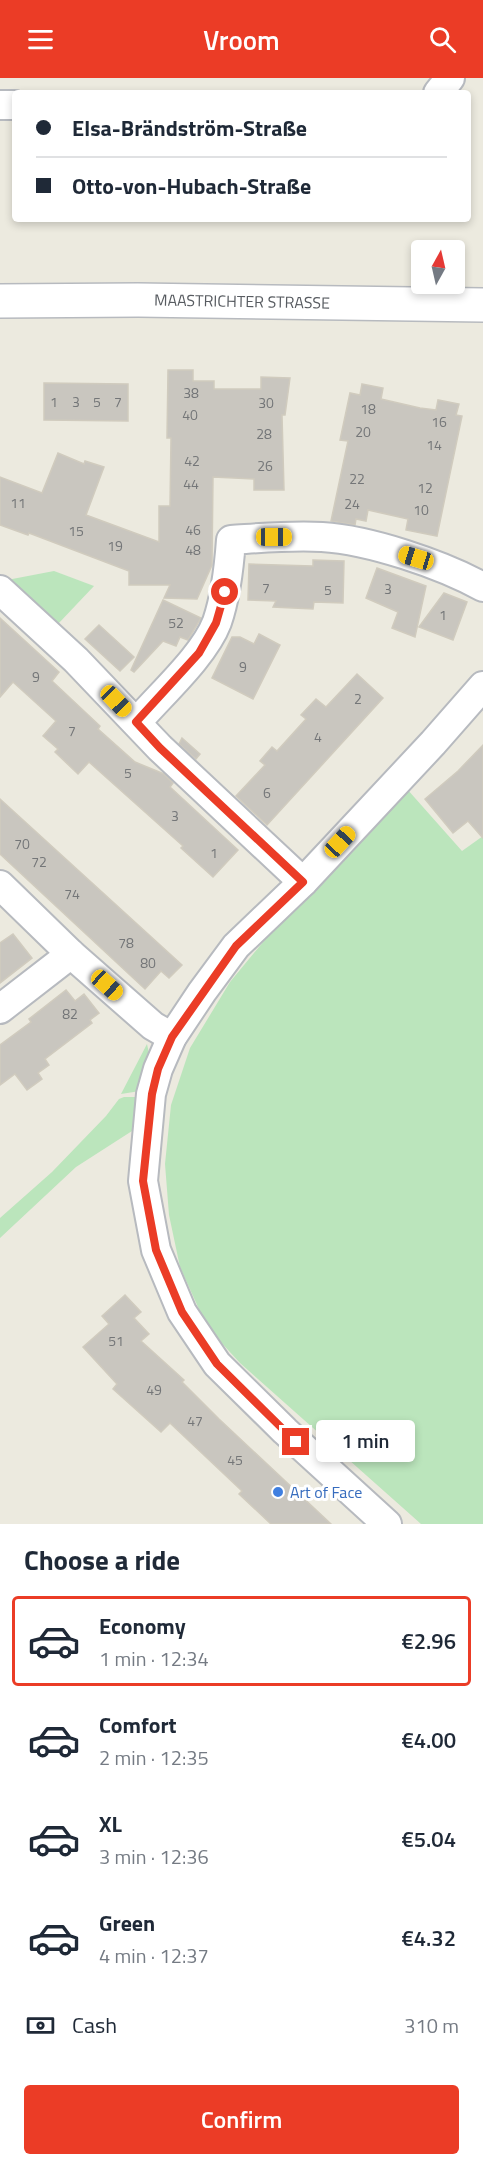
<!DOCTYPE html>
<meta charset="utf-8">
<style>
:root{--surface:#fff;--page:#f6f6f7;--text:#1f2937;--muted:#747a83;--line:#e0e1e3;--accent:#eb3c26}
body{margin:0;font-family:"Titillium Web",sans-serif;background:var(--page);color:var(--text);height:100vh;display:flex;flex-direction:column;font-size:22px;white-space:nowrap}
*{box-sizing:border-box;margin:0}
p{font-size:20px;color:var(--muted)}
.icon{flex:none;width:33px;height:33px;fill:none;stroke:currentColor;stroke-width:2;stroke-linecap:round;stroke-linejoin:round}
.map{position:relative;height:1446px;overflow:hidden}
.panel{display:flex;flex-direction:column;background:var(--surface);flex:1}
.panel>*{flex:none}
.banner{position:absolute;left:12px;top:12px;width:459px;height:132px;border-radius:6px;box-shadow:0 3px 9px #0003;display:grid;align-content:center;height:132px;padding:0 24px;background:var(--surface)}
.needle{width:39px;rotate:8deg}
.buttons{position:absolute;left:411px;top:162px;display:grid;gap:12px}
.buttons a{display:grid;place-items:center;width:54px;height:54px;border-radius:6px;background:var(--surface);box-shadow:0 3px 9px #0003;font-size:30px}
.end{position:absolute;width:27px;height:27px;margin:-14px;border:8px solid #eb3c26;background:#fff;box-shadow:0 0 0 3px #fff}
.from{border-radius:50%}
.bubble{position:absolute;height:42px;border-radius:6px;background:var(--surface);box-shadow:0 3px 9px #0003;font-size:20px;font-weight:600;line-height:42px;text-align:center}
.car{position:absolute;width:18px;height:36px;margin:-18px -9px;border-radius:8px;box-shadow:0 0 4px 2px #0007;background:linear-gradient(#f5c518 24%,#345 0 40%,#f5c518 0 76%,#345 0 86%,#f5c518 0)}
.banner b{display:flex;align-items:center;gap:21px;height:57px;font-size:22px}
.banner b+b{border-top:2px solid var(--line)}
.banner i{width:15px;height:15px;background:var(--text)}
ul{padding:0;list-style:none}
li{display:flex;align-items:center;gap:18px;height:90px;margin:0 12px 9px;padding:0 12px;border:3px solid transparent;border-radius:6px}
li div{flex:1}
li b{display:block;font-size:22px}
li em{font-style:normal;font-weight:600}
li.current{border-color:var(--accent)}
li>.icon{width:54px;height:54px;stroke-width:1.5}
h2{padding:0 24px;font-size:27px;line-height:72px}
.pay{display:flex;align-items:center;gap:15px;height:66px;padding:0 24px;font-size:22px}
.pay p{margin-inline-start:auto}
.cta{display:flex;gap:12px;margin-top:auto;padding:12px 24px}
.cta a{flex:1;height:69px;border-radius:6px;background:var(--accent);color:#fff;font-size:24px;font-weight:600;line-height:69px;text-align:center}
header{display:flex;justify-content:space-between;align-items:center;height:78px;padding:0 24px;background:var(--accent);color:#fff;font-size:27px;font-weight:600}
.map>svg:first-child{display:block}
</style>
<header><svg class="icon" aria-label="menu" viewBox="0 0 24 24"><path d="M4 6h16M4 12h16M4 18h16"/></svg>Vroom<svg class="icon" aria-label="search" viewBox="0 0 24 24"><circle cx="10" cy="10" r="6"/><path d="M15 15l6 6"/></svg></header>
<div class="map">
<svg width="483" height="1446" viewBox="0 0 483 1446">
<rect width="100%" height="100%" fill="#eceadf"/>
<g fill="#bbe5bc">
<path d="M54,493l40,15 -36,38 -51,-44z"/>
<path d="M407,711l55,62 21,-15v688h-62l-181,-161 -33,-36 -27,-60 -11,-52 -4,-51 6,-59 19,-57 40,-66 67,-81z"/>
<path d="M147,966c5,16 -2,31 -7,47l-19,3z"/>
<path d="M124,1019h14l1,5 -7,29 -56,36 -76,71v-20l52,-46 54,-56 13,-17z"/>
</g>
<g fill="#c9c6bf" stroke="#d0cbbe" stroke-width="1.5">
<path d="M168,292h25v11h21v8h47v-12l29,1 -5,37h-3l2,75h-30v-11l-41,-2 -1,88 -15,34 -33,-1 6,-13h-41v-14l-100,-38 -1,2 -28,-10v-48l42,16 16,-40 26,11 1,-3 19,6 -18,48 73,27v-36h11l1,-68h-4z"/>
<path d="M44,305l84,1v37l-84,-1z"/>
<path d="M362,306l21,4 -2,11 39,9 16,2 2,-10 21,4 -3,11 6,1 -25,120 -31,-6 2,-11 -40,-9 -2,11 -10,-2 -1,6 -24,-4 17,-80 -8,-1 10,-47 10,2z"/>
<path d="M313,482l31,1 -1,42 -29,-1 -1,7 -40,-2 3,-6 -28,-1 1,-36 64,2z"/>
<path d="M377,490l49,18 -11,51 -23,-9 6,-16 -32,-14z"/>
<path d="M444,515l23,9 -14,38 -34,-13z"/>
<path d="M163,522l38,18 -13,22 -8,-3 -4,9 -13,-5 -29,31 -3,-2z"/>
<path d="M0,540l59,54 -7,9 48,45 -2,3 37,33 29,12 9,9 -3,4 68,63 -25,27 -32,-29 2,-2 -94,-84 -11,12 -23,-22 3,-3 -15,-13 13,-15 -43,-39 -13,15z"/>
<path d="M99,547l35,32 -14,14 -35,-32z"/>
<path d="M259,556l21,11 -27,54 -41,-21 20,-41h8l14,7z"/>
<path d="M357,596l26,24 -116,127 -31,-29 29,-31 -5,-4 12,-14 5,4 29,-32 -5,-4 15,-16 10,8z"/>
<path d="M182,660l18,16 -4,5 -17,-15z"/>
<path d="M483,667v93l-15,-17 -15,12 -28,-34 33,-28z"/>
<path d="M0,721l182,166 -13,13 -8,-7 -16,18 -145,-135z"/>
<path d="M13,856l19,24 -32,25v-40z"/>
<path d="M66,912l9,11 9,-7 15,19 -9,7 2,3 -47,36 4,6 -11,8 4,6 -15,11 -12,-16 -15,11v-40l31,-23 -2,-3z"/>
<path d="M125,1217l16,17 -7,6 15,16 -8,7 43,39 -2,2 37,37 112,105h-60l-32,-30 3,-3 -72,-68 -9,9 -48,-43 4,-5 -34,-37 26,-23 -7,-8z"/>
</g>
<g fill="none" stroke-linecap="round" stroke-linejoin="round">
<g stroke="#b7babf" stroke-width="32">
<g id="minor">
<path d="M438,15l12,-15"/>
<path d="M0,27h15"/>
<path d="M0,512l76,70 84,88 143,134"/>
<path d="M137,644c24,-28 67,-66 80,-100 9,-26 12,-54 14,-82 30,-2 61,-5 91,-3 48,3 119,27 161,50"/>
<path d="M0,807l71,69 82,72 19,11"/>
<path d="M0,931l71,-55"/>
<path d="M387,1446l-102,-93 -68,-67 -35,-52 -26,-62 -13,-69 8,-87 7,-25 14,-32 30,-45 34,-46 67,-64 130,-139 50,-57"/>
</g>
</g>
<g stroke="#b7babf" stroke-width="36">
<path id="tertiary" d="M0,223l138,-1 345,5"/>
</g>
<use href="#minor" stroke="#fff" stroke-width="28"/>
<use href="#tertiary" stroke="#fff" stroke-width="33"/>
</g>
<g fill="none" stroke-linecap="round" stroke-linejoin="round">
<path stroke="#eb3c26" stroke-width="8" d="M225,514l-9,31 -17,30 -63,69 24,26 143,134 -67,64 -64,91 -14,32 -6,25 -9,87 13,69 26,62 35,52 79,78"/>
</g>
<circle fill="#3f7fe0" stroke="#fff" stroke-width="2" cx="278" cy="1414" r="6"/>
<g text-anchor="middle" stroke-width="6" stroke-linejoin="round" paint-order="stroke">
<g font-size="14" fill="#747678">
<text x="191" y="320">38</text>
<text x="54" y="329">1</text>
<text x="76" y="329">3</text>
<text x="97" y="329">5</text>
<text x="118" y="329">7</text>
<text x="266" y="330">30</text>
<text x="368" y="336">18</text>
<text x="190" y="342">40</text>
<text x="439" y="349">16</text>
<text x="363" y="359">20</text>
<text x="264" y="361">28</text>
<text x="434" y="372">14</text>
<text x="192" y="388">42</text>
<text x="265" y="393">26</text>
<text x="357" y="406">22</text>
<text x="191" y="411">44</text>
<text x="425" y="415">12</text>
<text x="18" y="430">11</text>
<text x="352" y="431">24</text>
<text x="421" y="437">10</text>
<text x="193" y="457">46</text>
<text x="76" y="458">15</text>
<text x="115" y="473">19</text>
<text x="193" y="477">48</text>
<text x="266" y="515">7</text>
<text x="388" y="516">3</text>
<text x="328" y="517">5</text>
<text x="443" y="542">1</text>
<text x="176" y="550">52</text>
<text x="243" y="594">9</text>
<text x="36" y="604">9</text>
<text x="358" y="626">2</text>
<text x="72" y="658">7</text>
<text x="318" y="664">4</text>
<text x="128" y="700">5</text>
<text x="267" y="720">6</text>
<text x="175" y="743">3</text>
<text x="22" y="771">70</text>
<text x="214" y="780">1</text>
<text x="39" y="789">72</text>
<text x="72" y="821">74</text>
<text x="126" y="870">78</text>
<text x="148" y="890">80</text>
<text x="70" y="941">82</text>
<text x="116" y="1268">51</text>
<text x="154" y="1317">49</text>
<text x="195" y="1348">47</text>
<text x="235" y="1387">45</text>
</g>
<g font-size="16" fill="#585c61" stroke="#fff">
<text transform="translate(242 223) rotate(1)" y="6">MAASTRICHTER STRASSE</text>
</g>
<g font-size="16" fill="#366cbe" stroke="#fff" text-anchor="start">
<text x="290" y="1420">Art of Face</text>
</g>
</g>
</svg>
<div class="buttons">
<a><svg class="needle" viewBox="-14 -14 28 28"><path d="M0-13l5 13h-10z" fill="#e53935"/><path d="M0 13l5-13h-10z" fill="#747a83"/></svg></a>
</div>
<i class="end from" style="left:225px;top:514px"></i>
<i class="end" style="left:296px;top:1364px"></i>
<div class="bubble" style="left:316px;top:1342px;width:99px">1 min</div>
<i class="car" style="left:274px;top:459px;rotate:90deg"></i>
<i class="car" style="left:416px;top:480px;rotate:287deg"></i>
<i class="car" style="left:116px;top:623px;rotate:136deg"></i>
<i class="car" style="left:340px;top:764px;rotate:43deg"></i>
<i class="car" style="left:107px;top:907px;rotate:132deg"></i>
<div class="banner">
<b><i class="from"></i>Elsa-Brändström-Straße</b>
<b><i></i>Otto-von-Hubach-Straße</b>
</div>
</div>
<section class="panel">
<h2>Choose a ride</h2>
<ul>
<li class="current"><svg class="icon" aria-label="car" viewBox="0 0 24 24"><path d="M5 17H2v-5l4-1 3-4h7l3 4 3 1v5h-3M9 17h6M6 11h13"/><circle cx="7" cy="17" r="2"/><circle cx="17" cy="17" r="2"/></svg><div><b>Economy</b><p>1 min · 12:34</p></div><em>€2.96</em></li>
<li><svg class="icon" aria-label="car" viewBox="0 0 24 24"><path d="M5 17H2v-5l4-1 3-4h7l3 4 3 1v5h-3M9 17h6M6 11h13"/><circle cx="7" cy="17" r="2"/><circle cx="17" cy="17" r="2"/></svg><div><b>Comfort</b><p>2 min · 12:35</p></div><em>€4.00</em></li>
<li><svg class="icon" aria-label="car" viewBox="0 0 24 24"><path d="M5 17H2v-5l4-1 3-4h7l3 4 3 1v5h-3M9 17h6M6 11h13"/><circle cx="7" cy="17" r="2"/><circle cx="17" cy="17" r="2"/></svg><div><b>XL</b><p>3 min · 12:36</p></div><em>€5.04</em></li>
<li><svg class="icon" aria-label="car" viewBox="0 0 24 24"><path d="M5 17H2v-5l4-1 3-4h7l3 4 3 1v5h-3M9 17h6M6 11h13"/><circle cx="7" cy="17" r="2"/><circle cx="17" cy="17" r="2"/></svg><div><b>Green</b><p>4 min · 12:37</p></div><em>€4.32</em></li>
</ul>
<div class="pay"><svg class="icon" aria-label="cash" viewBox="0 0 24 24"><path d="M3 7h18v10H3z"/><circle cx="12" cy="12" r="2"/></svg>Cash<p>310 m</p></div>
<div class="cta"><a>Confirm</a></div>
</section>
